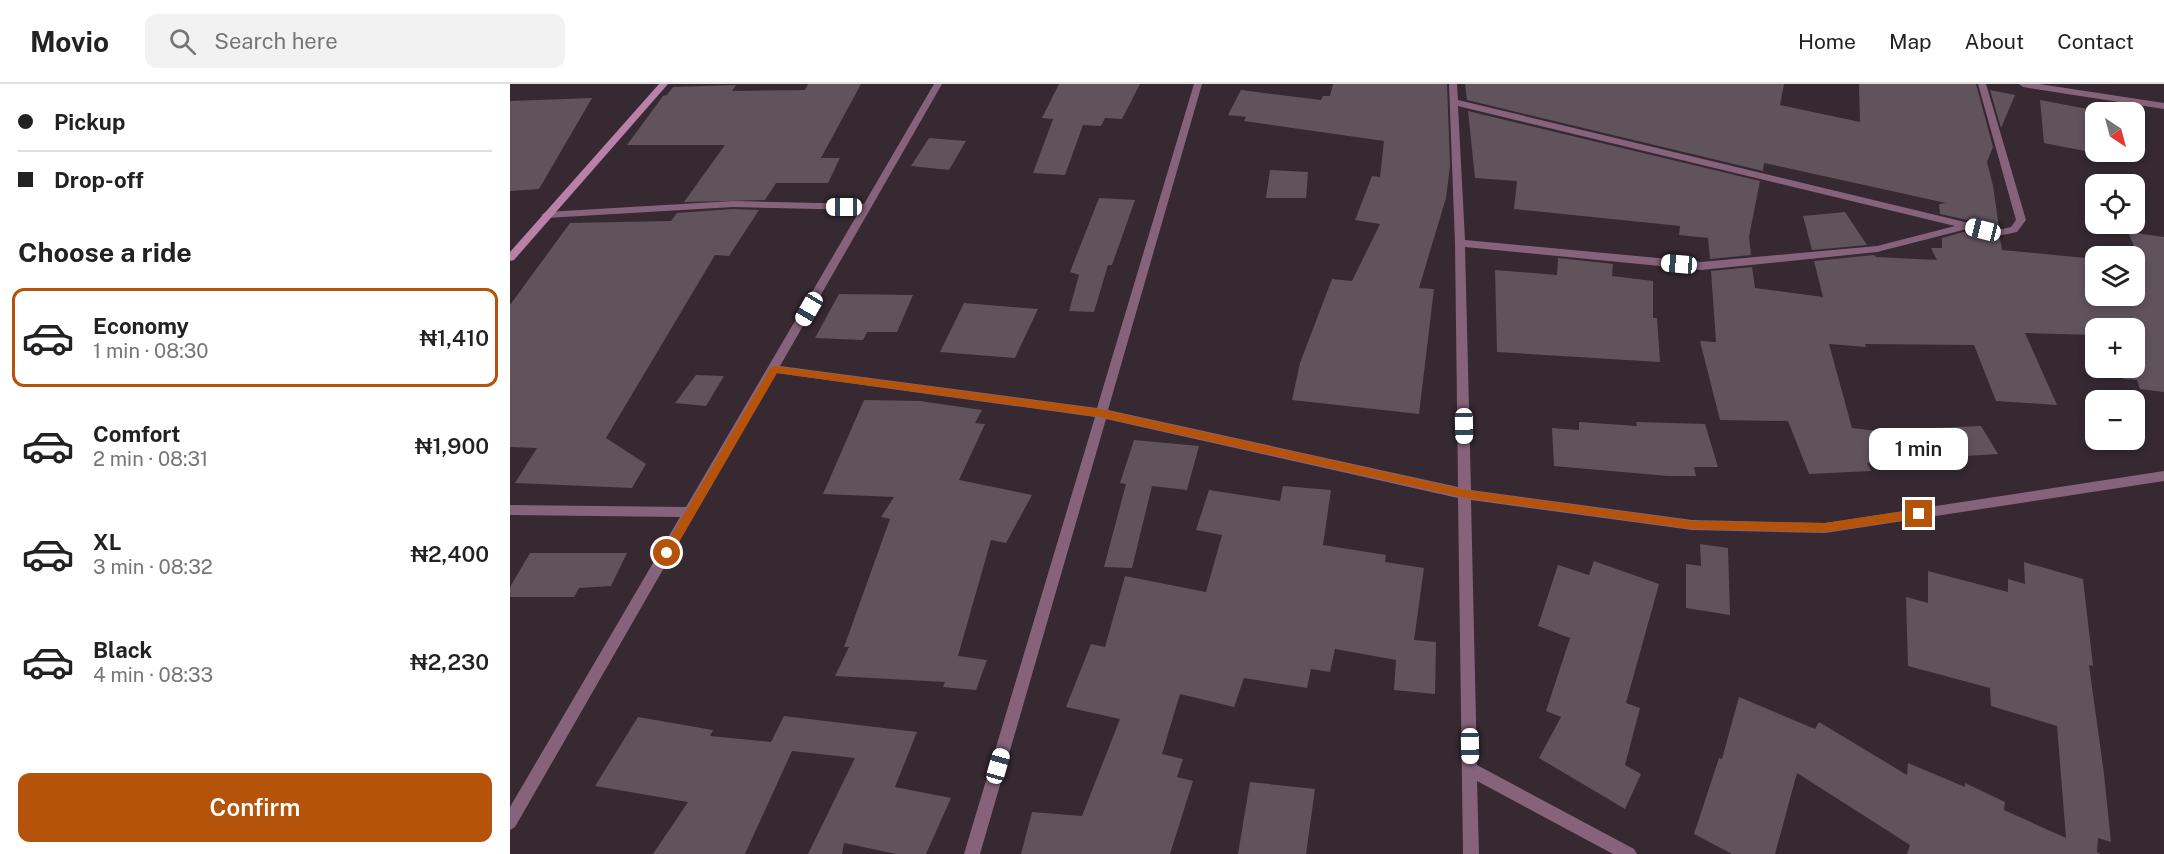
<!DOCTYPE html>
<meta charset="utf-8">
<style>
:root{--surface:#fff;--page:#f2f2f2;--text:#222;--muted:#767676;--line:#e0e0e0;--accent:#b45309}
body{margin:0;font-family:"Public Sans",sans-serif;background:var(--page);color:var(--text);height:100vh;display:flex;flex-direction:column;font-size:22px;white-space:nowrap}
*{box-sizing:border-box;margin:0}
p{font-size:20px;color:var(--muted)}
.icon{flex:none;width:33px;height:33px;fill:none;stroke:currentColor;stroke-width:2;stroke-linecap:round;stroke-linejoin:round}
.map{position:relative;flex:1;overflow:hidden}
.drawer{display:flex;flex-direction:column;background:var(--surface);width:510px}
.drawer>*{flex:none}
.guide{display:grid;align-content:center;height:132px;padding:0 18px;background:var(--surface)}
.needle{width:39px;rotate:144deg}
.buttons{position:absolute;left:1575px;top:18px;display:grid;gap:12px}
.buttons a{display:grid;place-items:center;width:60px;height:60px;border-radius:12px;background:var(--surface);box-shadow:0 3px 9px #0003;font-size:30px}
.end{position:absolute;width:27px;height:27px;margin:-14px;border:8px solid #b45309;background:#fff;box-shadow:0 0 0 3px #fff}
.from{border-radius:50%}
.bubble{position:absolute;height:42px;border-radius:12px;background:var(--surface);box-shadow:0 3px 9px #0003;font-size:20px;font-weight:600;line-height:42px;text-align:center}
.car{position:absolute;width:18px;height:36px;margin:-18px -9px;border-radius:8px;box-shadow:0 0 4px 2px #0007;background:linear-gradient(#fff 24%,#345 0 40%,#fff 0 76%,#345 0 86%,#fff 0)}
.guide b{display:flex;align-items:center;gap:21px;height:57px;font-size:22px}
.guide b+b{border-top:2px solid var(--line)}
.guide i{width:15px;height:15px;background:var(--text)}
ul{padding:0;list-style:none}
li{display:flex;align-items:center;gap:18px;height:99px;margin:0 12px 9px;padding:0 6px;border:3px solid transparent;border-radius:12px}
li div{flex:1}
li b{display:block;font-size:22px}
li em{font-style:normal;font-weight:600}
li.current{border-color:var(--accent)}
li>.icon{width:54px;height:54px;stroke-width:1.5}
h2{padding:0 18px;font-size:27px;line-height:72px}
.action{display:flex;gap:12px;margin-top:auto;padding:12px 18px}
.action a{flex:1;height:69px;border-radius:12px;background:var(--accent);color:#fff;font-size:24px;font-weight:600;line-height:69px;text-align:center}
header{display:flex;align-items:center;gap:36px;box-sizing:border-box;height:84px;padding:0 30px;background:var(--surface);border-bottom:2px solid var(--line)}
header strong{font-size:28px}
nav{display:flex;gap:33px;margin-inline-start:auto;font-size:21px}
.search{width:420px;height:54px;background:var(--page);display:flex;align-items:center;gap:15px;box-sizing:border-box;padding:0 21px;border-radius:12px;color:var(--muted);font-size:22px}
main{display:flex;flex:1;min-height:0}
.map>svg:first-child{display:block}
</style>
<header>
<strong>Movio</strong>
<div class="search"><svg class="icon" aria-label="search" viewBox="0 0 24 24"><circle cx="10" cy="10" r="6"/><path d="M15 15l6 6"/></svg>Search here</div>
<nav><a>Home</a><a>Map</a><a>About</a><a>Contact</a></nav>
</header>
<main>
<section class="drawer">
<div class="guide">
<b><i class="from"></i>Pickup</b>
<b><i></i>Drop-off</b>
</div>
<h2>Choose a ride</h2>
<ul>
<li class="current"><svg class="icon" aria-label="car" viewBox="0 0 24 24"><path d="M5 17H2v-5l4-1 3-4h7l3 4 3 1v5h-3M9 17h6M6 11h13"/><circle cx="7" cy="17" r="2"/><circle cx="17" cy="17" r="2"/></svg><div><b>Economy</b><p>1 min · 08:30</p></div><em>₦1,410</em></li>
<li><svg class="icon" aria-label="car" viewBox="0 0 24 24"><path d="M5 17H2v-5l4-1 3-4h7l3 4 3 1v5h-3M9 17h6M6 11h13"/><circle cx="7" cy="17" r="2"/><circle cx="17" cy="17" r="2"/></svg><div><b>Comfort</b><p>2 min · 08:31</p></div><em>₦1,900</em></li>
<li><svg class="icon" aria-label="car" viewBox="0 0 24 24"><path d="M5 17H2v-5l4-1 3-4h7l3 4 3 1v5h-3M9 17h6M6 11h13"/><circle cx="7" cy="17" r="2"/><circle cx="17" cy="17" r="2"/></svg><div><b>XL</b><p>3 min · 08:32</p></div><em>₦2,400</em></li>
<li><svg class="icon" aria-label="car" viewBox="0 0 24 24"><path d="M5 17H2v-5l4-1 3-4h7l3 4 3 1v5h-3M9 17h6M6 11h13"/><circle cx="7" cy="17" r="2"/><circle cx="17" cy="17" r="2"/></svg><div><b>Black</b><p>4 min · 08:33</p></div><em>₦2,230</em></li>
</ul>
<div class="action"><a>Confirm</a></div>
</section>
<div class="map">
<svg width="1654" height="770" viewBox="0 0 1654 770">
<rect width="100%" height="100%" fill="#362931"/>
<g fill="#61535c">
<path d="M298,0h53l-40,74h19l-12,25h-52l-11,17 -81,2 41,-57h-98l36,-49 4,-1 6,-8 63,-2 -4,6 73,-1z"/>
<path d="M549,0h81l-18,35 -17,-1 -4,8 -18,-1 -18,50 -32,-2 20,-54 -11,-1z"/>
<path d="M823,0h114l3,82 -4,32 -27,90 15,1 -15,125 -127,-14 8,-37 32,-84 20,2 28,-57 -25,-4 17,-44 8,1 4,-36 -140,-20 2,-4 -18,-2 13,-25 80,10 2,-4h7z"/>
<path d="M955,0h319l-4,21 80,17 -1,-38h117l17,63 -6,15 6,24 6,41 -59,-13 -1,-10 7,-1 -182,-40 -1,8 -296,-71z"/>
<path d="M1480,6l25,5 -14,33z"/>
<path d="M82,14l-53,91 -29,2v-90z"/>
<path d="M1530,16l48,9 7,44 -51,-10z"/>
<path d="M958,27l292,70 -11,56 2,18 -41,4 -2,-21 -29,-3 1,-9 -166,-17 3,-28 -42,-3z"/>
<path d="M419,54l37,3 -17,29 -38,-4z"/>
<path d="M760,86l38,2 -2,26h-40z"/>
<path d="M589,114l36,2 -23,65h-4l-14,47 -25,-1 10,-36 -9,-3z"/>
<path d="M223,125l26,1 -30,46 -14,-1 -109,183 40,26 -14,24 -117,-5 22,-35 -27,-1v-142l60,-82 101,-2 6,-8z"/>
<path d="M1335,128l22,33 -55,5 -9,-34z"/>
<path d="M1457,147l33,7 2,12 94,9v37h38v-34l7,1 -13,-31 36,5v155l-24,-3 -3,-9 -14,-1 -5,-11h16v-40h-38v7l-71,-2 32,72 -61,-4 -22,-56 -109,-1 1,3 -37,-3 23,84 74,9 9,33 -68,-7 4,8 -62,3 -21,-53 -68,-1 -20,-79 16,1 -5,-71 41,-4 3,21 68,9 -9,-36 60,-6 2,2 61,3 -6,-12h11v-10z"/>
<path d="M1048,174l55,6 -1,12 41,5v37h4l3,44 -163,-10 -2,-82 62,5z"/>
<path d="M329,210l74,1 -16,37h-30l-4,8 -48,-2z"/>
<path d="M454,219l74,6 -23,49 -75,-6z"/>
<path d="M186,291l28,1 -18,30 -31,-3z"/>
<path d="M354,316l56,1 62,9 -7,13 10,1 -26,56 73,15 -26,48 -15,-3 -33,116 29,4 -11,30 -33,-3 2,-5 -110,-6 14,-29h-5l46,-128 -9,-2 13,-20 -71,-3z"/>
<path d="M1069,338l58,4 -1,-4 69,2 13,43h-24l2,9h-28l-114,-10 -2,-38 27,2z"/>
<path d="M1471,342l17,28 -50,3 -16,-29z"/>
<path d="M624,356l65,6 -12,44 -35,-4 -20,82 -28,-1 22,-83 -6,-1z"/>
<path d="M773,402l48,4 -8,55 63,10 -1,7 39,6 -10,72 22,2 -1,52 -41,-4 2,-30 -61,-11 -5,23 -19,-3 -4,19 -63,-10 -10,29 -54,-13 -18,60 21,5 -6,18 16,4 -23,73h-149l11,-42 50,4 38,-97 -54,-12 25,-63 14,3 20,-71 81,16 16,-57 -26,-5 13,-40 71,11z"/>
<path d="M1190,460l28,4 2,67 -44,-7v-44l15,2z"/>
<path d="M20,469h97l-16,33 -32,2 -5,9h-64v-10z"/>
<path d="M1084,477l65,23 -33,119 14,5 -15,57 16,9 -16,35 -86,-51 22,-41 -15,-6 24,-73 -32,-12 20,-61 31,10z"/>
<path d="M1514,478l59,17 10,87 -4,-1 15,109 7,68 -13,-4 -1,14 4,2h-194l3,-9 -113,-72 -22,81h-43l-38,-20 25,-76 3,1 17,-62 76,32 4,-7 88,53 1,-12 57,24v-4l40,19 -1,8 62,28 -9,-112 -66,-20 -1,-18 -82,-22 -2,-69 22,6v-32l80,21v-13l17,5z"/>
<path d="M274,632l133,16 -22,55 56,11 -25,56h-30l-52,-11 -2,11h-34l47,-96 -63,-7 -47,103h-92l35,-52 -93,-16 43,-69 75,13 -3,6 61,6z"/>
<path d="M740,698l65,7 -9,65h-68z"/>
</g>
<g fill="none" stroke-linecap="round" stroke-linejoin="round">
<g fill="#87637b" fill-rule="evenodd">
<path d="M424,0h8l-162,282 317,42 97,-324h8l-94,326 350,77 -3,-244 -6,-159h8l1,16 540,130 13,-3 5,-7 -38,-136h8l40,136 -9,12 -19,4 -31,-7 -90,23 -176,18 -236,-23 6,243 221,30 133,3 339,-52v10l-339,52 -133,-3 -221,-30 6,265 157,84 3,5h-24l-136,-73 2,73h-16l-5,-356 -352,-79 -126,435h-16l131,-437 -319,-44 -261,454 -5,3v-23l170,-290 -170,-2v-10l176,2 174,-297 -127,-3 -187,11 -5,-3 5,-3 187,-11 131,3zM948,22l497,120 -78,20 -176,16 -236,-22z"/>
<path d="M1509,0h20l125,19v6l-141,-22z"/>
</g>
<path fill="#b981a7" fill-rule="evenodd" d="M149,0h9l-154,176 -4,1v-9z"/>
</g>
<path fill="#b45309" d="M264,282l326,43 366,81 226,31 133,2 94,-14 5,5 -5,4 -94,14 -133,-3 -226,-31 -366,-81 -323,-44 -106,183h-8v-6l108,-183z"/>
</svg>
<div class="buttons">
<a><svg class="needle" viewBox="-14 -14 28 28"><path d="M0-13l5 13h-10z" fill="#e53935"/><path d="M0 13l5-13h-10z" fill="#767676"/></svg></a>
<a><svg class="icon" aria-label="locate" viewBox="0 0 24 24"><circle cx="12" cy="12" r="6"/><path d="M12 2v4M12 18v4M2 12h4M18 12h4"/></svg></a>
<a><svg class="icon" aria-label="layers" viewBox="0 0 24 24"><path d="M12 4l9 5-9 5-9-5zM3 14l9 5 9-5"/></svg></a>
<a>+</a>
<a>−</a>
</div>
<i class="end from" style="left:157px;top:469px"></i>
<i class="end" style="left:1409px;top:430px"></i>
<div class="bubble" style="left:1359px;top:344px;width:99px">1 min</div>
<i class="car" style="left:334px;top:123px;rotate:270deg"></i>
<i class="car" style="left:1473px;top:146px;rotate:284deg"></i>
<i class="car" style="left:1169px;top:180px;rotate:275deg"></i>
<i class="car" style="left:299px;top:225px;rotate:210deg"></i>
<i class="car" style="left:954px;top:342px;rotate:179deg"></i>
<i class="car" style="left:960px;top:662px;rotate:179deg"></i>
<i class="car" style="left:488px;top:682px;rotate:16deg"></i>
</div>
</main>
